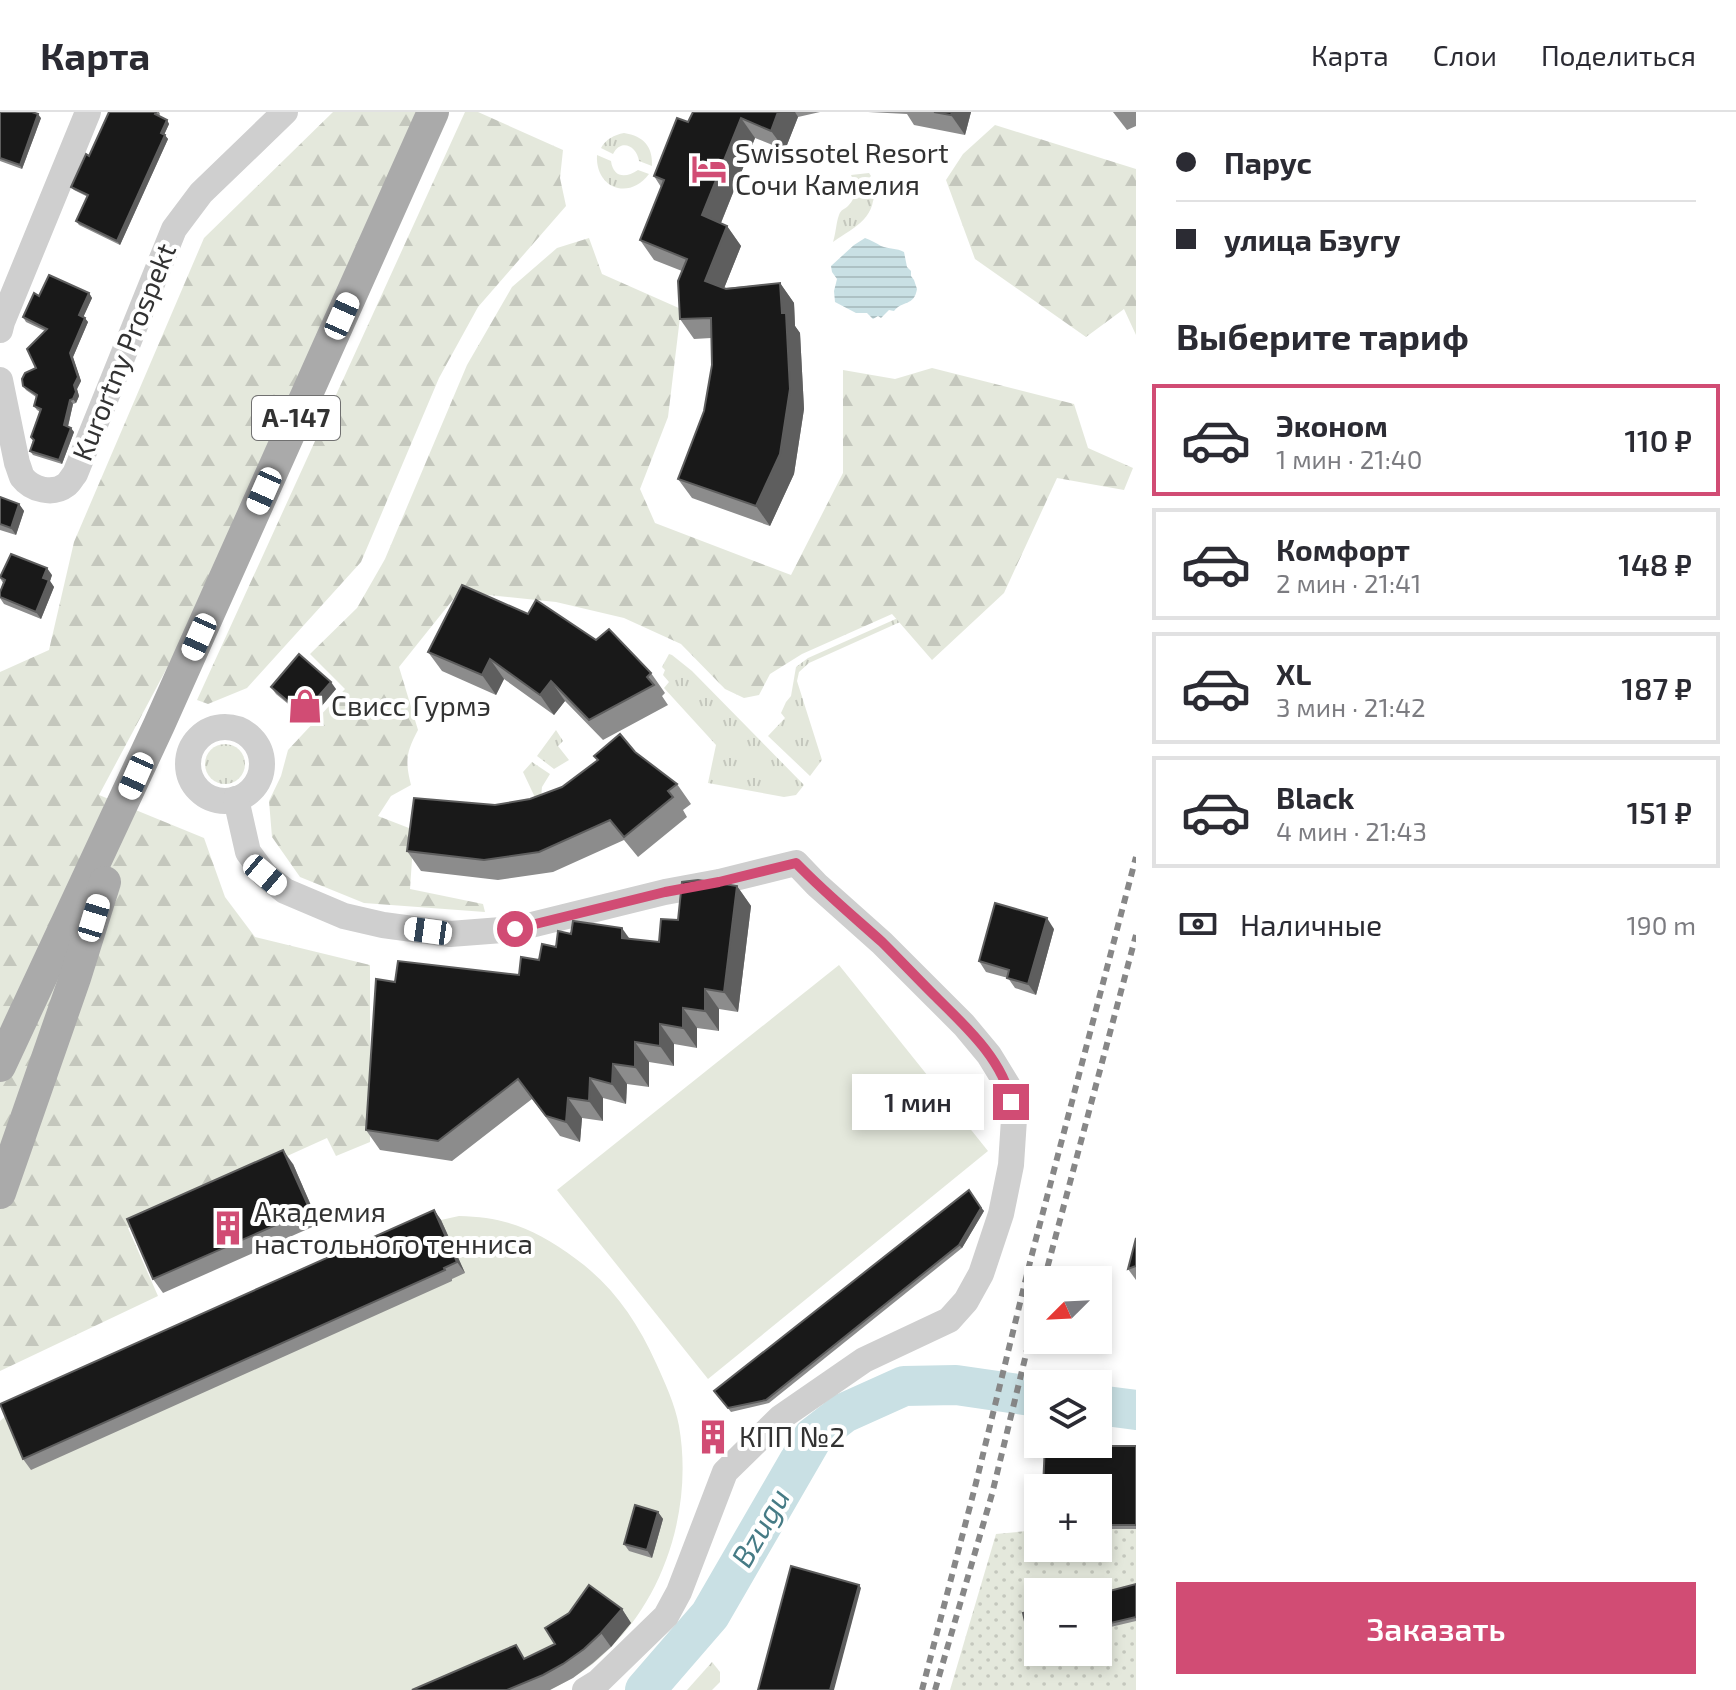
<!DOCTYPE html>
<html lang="ru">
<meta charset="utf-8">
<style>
:root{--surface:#fff;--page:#f2f2f3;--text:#2b2b33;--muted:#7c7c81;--line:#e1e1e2;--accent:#d14c74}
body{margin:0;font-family:"Exo 2",sans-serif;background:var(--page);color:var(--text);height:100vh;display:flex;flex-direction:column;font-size:30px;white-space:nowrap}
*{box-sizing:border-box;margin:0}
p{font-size:26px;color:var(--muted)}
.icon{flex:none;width:44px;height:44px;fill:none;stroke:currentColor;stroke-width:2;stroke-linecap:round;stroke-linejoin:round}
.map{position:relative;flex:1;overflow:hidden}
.details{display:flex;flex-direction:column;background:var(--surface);width:600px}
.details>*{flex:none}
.banner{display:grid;align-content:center;height:176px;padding:0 40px;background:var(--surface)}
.needle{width:52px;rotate:246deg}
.controls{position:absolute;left:1024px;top:1154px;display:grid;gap:16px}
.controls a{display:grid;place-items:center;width:88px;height:88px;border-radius:0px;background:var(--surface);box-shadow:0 4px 12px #0003;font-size:40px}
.end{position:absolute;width:36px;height:36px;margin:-18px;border:10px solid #d14c74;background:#fff;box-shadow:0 0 0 4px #fff}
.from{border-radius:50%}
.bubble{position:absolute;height:56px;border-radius:0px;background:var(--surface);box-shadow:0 4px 12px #0003;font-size:26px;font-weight:600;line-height:56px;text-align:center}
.car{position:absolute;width:24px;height:48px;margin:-24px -12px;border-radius:10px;box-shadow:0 0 6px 2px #0007;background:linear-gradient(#fff 24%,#345 0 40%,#fff 0 76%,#345 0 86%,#fff 0)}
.banner b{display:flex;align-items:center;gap:28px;height:76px;font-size:30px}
.banner b+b{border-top:2px solid var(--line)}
.banner i{width:20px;height:20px;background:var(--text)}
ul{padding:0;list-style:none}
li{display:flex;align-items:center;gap:24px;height:112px;margin:0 16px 12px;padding:0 24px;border:4px solid var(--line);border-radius:0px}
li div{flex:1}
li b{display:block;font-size:30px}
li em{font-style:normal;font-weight:600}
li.active{border-color:var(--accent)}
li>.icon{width:72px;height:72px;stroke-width:1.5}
h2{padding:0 40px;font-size:36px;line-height:96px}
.pay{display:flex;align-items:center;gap:20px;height:88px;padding:0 40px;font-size:30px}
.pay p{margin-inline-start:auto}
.cta{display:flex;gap:16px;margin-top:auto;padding:16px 40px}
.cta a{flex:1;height:92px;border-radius:0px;background:var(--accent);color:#fff;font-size:32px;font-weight:600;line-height:92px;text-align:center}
header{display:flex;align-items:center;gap:48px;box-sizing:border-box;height:112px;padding:0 40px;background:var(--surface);border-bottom:2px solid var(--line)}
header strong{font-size:38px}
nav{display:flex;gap:44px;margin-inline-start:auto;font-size:28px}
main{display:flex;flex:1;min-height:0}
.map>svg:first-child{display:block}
</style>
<header>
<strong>Карта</strong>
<nav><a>Карта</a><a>Слои</a><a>Поделиться</a></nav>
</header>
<main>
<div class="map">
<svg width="1136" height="1578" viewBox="0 0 1136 1578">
<defs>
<pattern id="grass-tufts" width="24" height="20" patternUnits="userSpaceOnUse" patternTransform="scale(2)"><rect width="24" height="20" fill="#e4e8dc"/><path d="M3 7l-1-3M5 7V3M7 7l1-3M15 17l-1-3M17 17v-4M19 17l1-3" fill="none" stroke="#c4c7bd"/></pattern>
<pattern id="forest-firs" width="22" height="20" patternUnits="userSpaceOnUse" patternTransform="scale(2)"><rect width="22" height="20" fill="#e4e8dc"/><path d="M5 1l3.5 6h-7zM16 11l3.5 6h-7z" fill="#c4c7bd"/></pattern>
<pattern id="park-dots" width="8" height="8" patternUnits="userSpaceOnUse" patternTransform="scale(2)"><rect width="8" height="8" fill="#e4e8dc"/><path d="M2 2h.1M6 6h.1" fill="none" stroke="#c4c7bd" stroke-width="1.8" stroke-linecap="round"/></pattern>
<pattern id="water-rules" width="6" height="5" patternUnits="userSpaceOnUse" patternTransform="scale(2)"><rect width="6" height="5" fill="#c9e0e4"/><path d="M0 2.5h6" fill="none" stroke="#adc1c4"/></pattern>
</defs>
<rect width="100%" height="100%" fill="#fff"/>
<g fill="url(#grass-tufts)">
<path d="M624,21c20,3 29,14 28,33l-13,-5c-2,-15 -18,-23 -26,-7l-12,-6c5,-9 13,-13 23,-15z"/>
<path d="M597,43l14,6c2,16 14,18 27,9l11,4c-20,27 -54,14 -52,-19z"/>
<path d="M869,61l2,3 -3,3 3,5h2c5,34 -17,42 -40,58 3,-9 3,-19 6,-27 2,-6 5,-5 9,-9 10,-10 8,-20 3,-31z"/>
<path d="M907,502l2,4 -100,45 -10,9 -2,9 25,79 -12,16 -42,-40 17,-18 -4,-5 5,-11 5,-6 5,-29 12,-9z"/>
<path d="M669,542l3,1 20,16 112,114 -8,10 -12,2 -76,-14 8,-38 -52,-57 5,-6 -6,-7 2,-5 -3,-3z"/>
<path d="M556,618l7,11 -5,5 11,14 -15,9 -17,-13z"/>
<circle cx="225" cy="652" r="20"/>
<path d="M532,650l18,12 -8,13 -2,21 -17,-36z"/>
<path d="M712,1550l8,10v10l-8,8h-25z"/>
</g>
<g fill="url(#forest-firs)">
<path d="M333,0h87l-214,483 -107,200 105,43 21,59 30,40 115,28v177l-34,14 -9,-18 -199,90 30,68 -158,75v-699l49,-22 25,-108 130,-304z"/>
<path d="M465,0h13l85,38 -3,28 6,28 -88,101 -39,71 -78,184 -114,126 -39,16 -11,-4z"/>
<path d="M995,13l141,44v166l-12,-26 -38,28 -111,-78 -29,-79 17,-26z"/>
<path d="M589,126l13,36 79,35 -13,108 -28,72 15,34 136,52 52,-102v-103l52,9 37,-11 142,36 14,44 45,20 -9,22 -67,-12 -53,115 -72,67 -40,-46 -90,40 -32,20 -11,21 -15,3 -19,-9 -44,-45 -57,-26 -68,-16 -97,-10 -60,75 19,63c-12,23 -13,30 -7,55l-20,11 -13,20 36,14 -4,59 73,15 2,8 -121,-9 -64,-26 -28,-40 -3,-36 12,-25 7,-26 57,-61 -35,-35 47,-46 28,-49 82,-194 45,-78 45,-39z"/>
</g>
<path fill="url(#park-dots)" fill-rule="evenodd" d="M1136,1411v167h-186l46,-156 42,-4v18h60v-22zM1038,1480h60v60h-60z"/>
<g fill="#e4e8dc">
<path d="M839,853l149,186 -280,228 -151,-189z"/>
<path d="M459,1104c48,1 78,14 117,43 37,27 61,62 80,104 9,20 19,41 23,63 14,80 -13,171 -74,227 -16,16 -35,27 -55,37h-550v-269l7,-6 434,-195z"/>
</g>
<path fill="url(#water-rules)" d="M865,126c6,2 11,5 16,8 8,3 16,2 23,6l3,15 4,4v5l3,4 3,9c-3,18 -15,11 -23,22l-5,-1 -8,8 -3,-2 -5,3 -6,-6h-11l-21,-11 -1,-11 3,-12 -5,-7 -1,-6 23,-21z"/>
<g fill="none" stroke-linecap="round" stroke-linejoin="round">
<g stroke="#c9e0e4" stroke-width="40">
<path d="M1098,1293l38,5"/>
<path d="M645,1578l65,-75 103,-178 31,-24 60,-27 52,-1 82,12"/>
</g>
<g stroke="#cfcfcf" stroke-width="26">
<path d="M0,218l2,-8 86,-210"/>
<path d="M0,268l17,83c1,2 4,12 5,14 10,13 31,18 44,8 4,-3 6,-8 9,-11l99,-245 27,-36 84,-81"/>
<circle cx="225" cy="652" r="37"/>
<path d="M236,687l12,53 17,23 20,16 59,25 39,9 67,9 65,-5 150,-37 54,-10 77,-19 21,22 65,58 82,82 25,30 19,31 6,33 -3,46 -10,49 -20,60 -15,27 -17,19 -85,40 -84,58 -55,54 -46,120 -13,24 -68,66 -13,8"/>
</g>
<g stroke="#aaa" stroke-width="32">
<path d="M0,954l159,-341 274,-613"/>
<path d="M0,1081l75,-215 30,-96"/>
</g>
<g stroke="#878787" stroke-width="6" stroke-dasharray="8 6" stroke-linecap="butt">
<path d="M1044,1168l92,-345"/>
<path d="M922,1578l53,-203 56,-229 105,-401"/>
<path d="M935,1578l57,-196 46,-189"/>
</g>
</g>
<g fill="#8c8c8c">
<path d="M0,0l41,6 -19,51 -22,-8z"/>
<path d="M109,0h50l1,2 -1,2 8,4 2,4 -5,11 4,4 -48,106 -41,-20 -3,-4 12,-24 -14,-7 -3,-3 18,-31z"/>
<path d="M693,0h127l-22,5 -13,33 -30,-12 -34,85 6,3 14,20 -17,42 56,-5 14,20 1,23 5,7 4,76 -10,65 -24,52 -78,-28 -14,-19 26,-68 8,-46 -1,-27 -17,1 -14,-20 2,-48 -28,-11 -14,-20 21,-53 -7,-11 34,-54z"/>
<path d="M868,0h103l-6,23 -51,-10 -7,-11z"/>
<path d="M1113,0h23v14l-9,4z"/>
<path d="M89,181l3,5 -9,19 5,5 -15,35 8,24 -4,8 2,7 -3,7 -3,1 -5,23 6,5 -12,32 -29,-9 -3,-4 10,-39 -3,-2 -3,-4 2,-9 -10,-7 -3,-4 13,-18 9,-37 -19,-9 -3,-5 16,-21z"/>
<path d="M0,385l19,7 5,7 -8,24 -16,-5z"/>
<path d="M52,463l-2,6 4,6 -13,32 -37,-15 -4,-6v-6l3,-9 -3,-5z"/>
<path d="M528,502l68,26 55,33 14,20 -3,3 6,9 -65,35 -38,-39 -11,14 -50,-36 -8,16 -54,-24 -14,-19z"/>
<path d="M271,575l65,2 -27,32 -33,-27z"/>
<path d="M635,640l42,32 14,20 -8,6 4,7 -49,40 -14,-17 -71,32 -55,8 -77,-9 -14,-20 88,-46 35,-6 32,-12z"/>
<path d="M737,774l14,20 -13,106 -19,-3v22l-22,-3v20l-23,-4v22l-25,-4v25l-22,-3 -1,20 -23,-6v23l-21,-3 -2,24 -20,-6 -28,-37 -80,62 -72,-11 -14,-20 29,-148 124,-7 52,-41 88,8 19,-22z"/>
<path d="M1054,817l-18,66 -21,-7 -7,-10 -22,-6 -7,-11z"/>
<path d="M293,1052l26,60 -156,69 -10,-14z"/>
<path d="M969,1078l15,21 -22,37 -193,155 -38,9 -17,-21z"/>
<path d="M434,1098l7,10 24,53 -13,6v2l-421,189 -8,-11z"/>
<path d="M1136,1126v42l-8,-11z"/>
<path d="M1045,1332l53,1v1h38v83h-38v-41z"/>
<path d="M658,1400l5,7 -11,39 -23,-7 -5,-7z"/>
<path d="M1136,1472v37l-38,9v-36z"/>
<path d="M622,1497l9,14 -20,24 -18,16 -20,15 -23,12h-138l113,-32 30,-14z"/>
<path d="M1038,1497v37l-5,1 -3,-4z"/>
</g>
<g fill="#5e5e5e">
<path d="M778,0h17l3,5 -13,33 -14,-19z"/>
<path d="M952,0h19l-6,23 -14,-20z"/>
<path d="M38,2l3,4 -19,51 -2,-4z"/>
<path d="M741,6l14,20 -39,97 -14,-20z"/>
<path d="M167,8l2,4 -6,13 -2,-4z"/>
<path d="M165,23l3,4 -48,106 -3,-4z"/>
<path d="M727,114l14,20 -22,55 -14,-20z"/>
<path d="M780,171l14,20 1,23 5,7 4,76 -10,65 -24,52 -14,-20 26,-193z"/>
<path d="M89,181l3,5 -10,22 -3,-5z"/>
<path d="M85,206l3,4 -15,35 8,24 -4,8 2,7 -3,7 -3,-4 1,-14 -4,-32z"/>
<path d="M70,288l3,4 -6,26 -3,-5z"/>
<path d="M71,316l3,4 -12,32 -3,-4z"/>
<path d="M19,392l5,7 -8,24 -5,-7z"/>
<path d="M47,456l5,7 -2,6 4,6 -13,32 -5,-7 7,-34z"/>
<path d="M490,547l14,20 -8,16 -14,-20z"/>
<path d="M551,569l14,20 -11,14 -14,-20z"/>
<path d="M331,570l5,7 -27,32 -6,-7z"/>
<path d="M737,774l14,20 -13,106 -14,-20z"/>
<path d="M1047,806l7,11 -18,66 -8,-11z"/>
<path d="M622,816l14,20 -14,-10z"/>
<path d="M705,877l14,20v22l-14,-20z"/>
<path d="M683,896l14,20v20l-14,-20z"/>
<path d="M660,912l14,20v22l-14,-20z"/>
<path d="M635,930l14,20v25l-14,-20z"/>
<path d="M613,952l14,20 -1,20 -14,-20z"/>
<path d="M590,966l13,20v23l-14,-20z"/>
<path d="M568,986l14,20 -2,24 -14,-20z"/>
<path d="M283,1038l10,14 26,60 -9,-14z"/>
<path d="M981,1096l3,3 -22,37 -3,-3z"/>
<path d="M434,1098l7,10 24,53 -8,-11z"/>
<path d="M658,1400l5,7 -11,39 -5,-8z"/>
<path d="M859,1473l2,3 -27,102h-4z"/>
<path d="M622,1497l9,14 -20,24 -10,-14z"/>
</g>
<g fill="#191919" stroke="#5e5e5e" stroke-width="2">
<path d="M0,0h32l6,2 -18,51 -20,-7z"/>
<path d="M109,0h47l-1,2 12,6 -6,13 4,2 -48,106 -41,-20 12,-26 -17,-8 15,-33 3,2z"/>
<path d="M693,0h85l-7,19 -30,-13 -39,97 25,11 -22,55 21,8 54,-6 2,30h4l4,76 -10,65 -24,52 -78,-27 26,-68 8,-46 -1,-47 -31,1 -2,-38 9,-22 -47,-19 24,-60 -10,-4 23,-58 11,4z"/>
<path d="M934,0h18l-1,3z"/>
<path d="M49,163l40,18 -10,22 6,3 -15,35 8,24 -4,8 2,7 -3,7 -3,1 -6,25 7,3 -12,32 -29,-9 4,-11 -3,-3 10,-28 -7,-3 3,-11 -14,-9 -1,-7 3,-6 11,-5 -9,-19 20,-20 -24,-12 11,-24 5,3z"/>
<path d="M0,385l19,7 -8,24 -11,-4z"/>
<path d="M11,442l36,14 -4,10 6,2 -13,32 -36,-15v-5l5,-12 -5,-3z"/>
<path d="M462,473l66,29 8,-14 60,40 13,-11 42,44 -4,4 7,8 -65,35 -38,-39 -11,14 -50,-36 -8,16 -54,-23z"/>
<path d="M299,542l32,28 -28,32 -32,-27z"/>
<path d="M620,622l15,18 42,32 -9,7 5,6 -49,40 -14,-17 -71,32 -55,8 -77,-9 7,-53 81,7 35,-6 32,-12 36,-27 -4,-4z"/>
<path d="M698,768l39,6 -13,106 -19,-3v22l-22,-3v20l-23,-4v22l-25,-4v25l-22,-3 -1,20 -22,-6 -1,23 -21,-3 -2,24 -20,-6 -28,-37 -80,62 -72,-11 10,-151 19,3 3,-21 121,14 2,-18 18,3 3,-16 14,3 2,-16 13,3 2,-13 49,7v10l37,4 2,-23 17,1 4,-38z"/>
<path d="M995,791l52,15 -19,66 -21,-6 2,-8 -30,-9z"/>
<path d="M283,1038l27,60 -157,69 -26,-60z"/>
<path d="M969,1078l12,18 -22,37 -193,155 -38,8 -14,-17z"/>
<path d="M434,1098l23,52 -13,6 1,2 -422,189 -23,-55z"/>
<path d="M1136,1126v28l-8,3z"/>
<path d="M1045,1332h51v2h40v79h-38v-37h-55z"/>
<path d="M635,1393l23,7 -11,38 -23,-6z"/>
<path d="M791,1454l68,19 -29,105h-72z"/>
<path d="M1136,1472v33l-38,9v-32z"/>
<path d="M589,1473l33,24 -21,24 -17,16 -21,15 -20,11 -36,15h-95l104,-45 8,14 31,-15 -10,-16 24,-15z"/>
<path d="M1038,1497v32l-8,2 -7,-30z"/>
</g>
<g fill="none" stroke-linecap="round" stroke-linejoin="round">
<path stroke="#d14c74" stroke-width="10" d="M515,817l150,-37 54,-10 77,-19c27,28 57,53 86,79 17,17 34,35 52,53 30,30 69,64 77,107"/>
</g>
<defs>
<g id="hotel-bare" transform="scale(2.76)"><path d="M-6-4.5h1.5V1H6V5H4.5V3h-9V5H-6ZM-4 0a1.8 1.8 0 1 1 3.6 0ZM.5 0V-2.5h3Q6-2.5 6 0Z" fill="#d14c74" stroke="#fff" stroke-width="2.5" paint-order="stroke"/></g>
<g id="shop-bare" transform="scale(2.76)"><path d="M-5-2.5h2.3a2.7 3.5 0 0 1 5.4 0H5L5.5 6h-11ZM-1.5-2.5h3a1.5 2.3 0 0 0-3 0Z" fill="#d14c74" stroke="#fff" stroke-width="2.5" paint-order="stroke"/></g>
<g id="building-bare" transform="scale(2.76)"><path d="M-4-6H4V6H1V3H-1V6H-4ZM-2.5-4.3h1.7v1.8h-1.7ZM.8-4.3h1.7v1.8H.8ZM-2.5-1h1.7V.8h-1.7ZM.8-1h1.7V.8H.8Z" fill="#d14c74" stroke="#fff" stroke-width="2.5" paint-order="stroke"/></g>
</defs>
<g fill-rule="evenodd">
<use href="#hotel-bare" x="709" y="57"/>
<use href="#shop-bare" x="305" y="594"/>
<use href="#building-bare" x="228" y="1116"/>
<use href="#building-bare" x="713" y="1325"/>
</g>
<g text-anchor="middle" stroke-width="8" stroke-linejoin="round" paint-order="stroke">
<rect fill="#fff" stroke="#707070" stroke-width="2" x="252" y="284" width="88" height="44" rx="6"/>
<g font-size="26" font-weight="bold" fill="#323232">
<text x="296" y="315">А-147</text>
</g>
<g font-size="28" fill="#323232" stroke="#fff" text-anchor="start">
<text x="735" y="51">Swissotel Resort<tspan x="735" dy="32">Сочи Камелия</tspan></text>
<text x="331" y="604">Свисс Гурмэ</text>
<text x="254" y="1110">Академия<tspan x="254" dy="32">настольного тенниса</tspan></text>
<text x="739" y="1335">КПП №2</text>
</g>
<g font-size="28" fill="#323232" stroke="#fff">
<text transform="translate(124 240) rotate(-68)" y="10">Kurortny Prospekt</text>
</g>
<g font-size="30" font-style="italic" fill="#467b85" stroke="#fff">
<text transform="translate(761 1416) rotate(-60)" y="10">Bzugu</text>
</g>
</g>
</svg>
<div class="controls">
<a><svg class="needle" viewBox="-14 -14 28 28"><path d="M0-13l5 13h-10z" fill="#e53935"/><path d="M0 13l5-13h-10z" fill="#7c7c81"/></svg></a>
<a><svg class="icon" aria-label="layers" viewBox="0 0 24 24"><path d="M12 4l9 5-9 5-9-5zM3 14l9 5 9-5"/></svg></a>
<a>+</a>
<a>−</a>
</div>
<i class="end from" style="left:515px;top:817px"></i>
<i class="end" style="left:1011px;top:990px"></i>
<div class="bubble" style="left:852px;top:962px;width:132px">1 мин</div>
<i class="car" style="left:342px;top:204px;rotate:24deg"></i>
<i class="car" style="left:264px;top:379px;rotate:204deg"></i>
<i class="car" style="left:199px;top:525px;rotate:204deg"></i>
<i class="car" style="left:136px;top:664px;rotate:204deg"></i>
<i class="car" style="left:265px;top:763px;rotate:130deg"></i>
<i class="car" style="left:94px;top:806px;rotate:17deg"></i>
<i class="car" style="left:428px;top:819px;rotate:278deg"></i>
</div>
<section class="details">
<div class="banner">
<b><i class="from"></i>Парус</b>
<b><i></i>улица Бзугу</b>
</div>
<h2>Выберите тариф</h2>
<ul>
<li class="active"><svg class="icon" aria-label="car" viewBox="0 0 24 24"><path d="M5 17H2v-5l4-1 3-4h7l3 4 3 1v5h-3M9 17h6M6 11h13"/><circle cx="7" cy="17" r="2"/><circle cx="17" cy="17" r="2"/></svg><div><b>Эконом</b><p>1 мин · 21:40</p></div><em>110 ₽</em></li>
<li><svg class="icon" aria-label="car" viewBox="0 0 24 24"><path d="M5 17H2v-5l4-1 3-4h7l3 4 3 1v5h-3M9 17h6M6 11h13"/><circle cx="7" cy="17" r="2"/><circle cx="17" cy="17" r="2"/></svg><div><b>Комфорт</b><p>2 мин · 21:41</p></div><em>148 ₽</em></li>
<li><svg class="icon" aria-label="car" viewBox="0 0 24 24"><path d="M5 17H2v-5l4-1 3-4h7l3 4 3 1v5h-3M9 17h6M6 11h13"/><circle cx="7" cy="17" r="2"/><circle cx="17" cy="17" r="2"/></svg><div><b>XL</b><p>3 мин · 21:42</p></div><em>187 ₽</em></li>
<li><svg class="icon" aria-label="car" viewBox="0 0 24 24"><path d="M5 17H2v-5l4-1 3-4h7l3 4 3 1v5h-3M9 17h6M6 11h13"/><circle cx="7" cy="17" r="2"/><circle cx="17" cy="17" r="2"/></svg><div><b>Black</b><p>4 мин · 21:43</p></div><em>151 ₽</em></li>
</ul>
<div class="pay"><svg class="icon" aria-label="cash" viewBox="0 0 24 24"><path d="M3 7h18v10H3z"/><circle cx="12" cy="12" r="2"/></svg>Наличные<p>190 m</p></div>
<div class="cta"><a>Заказать</a></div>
</section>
</main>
